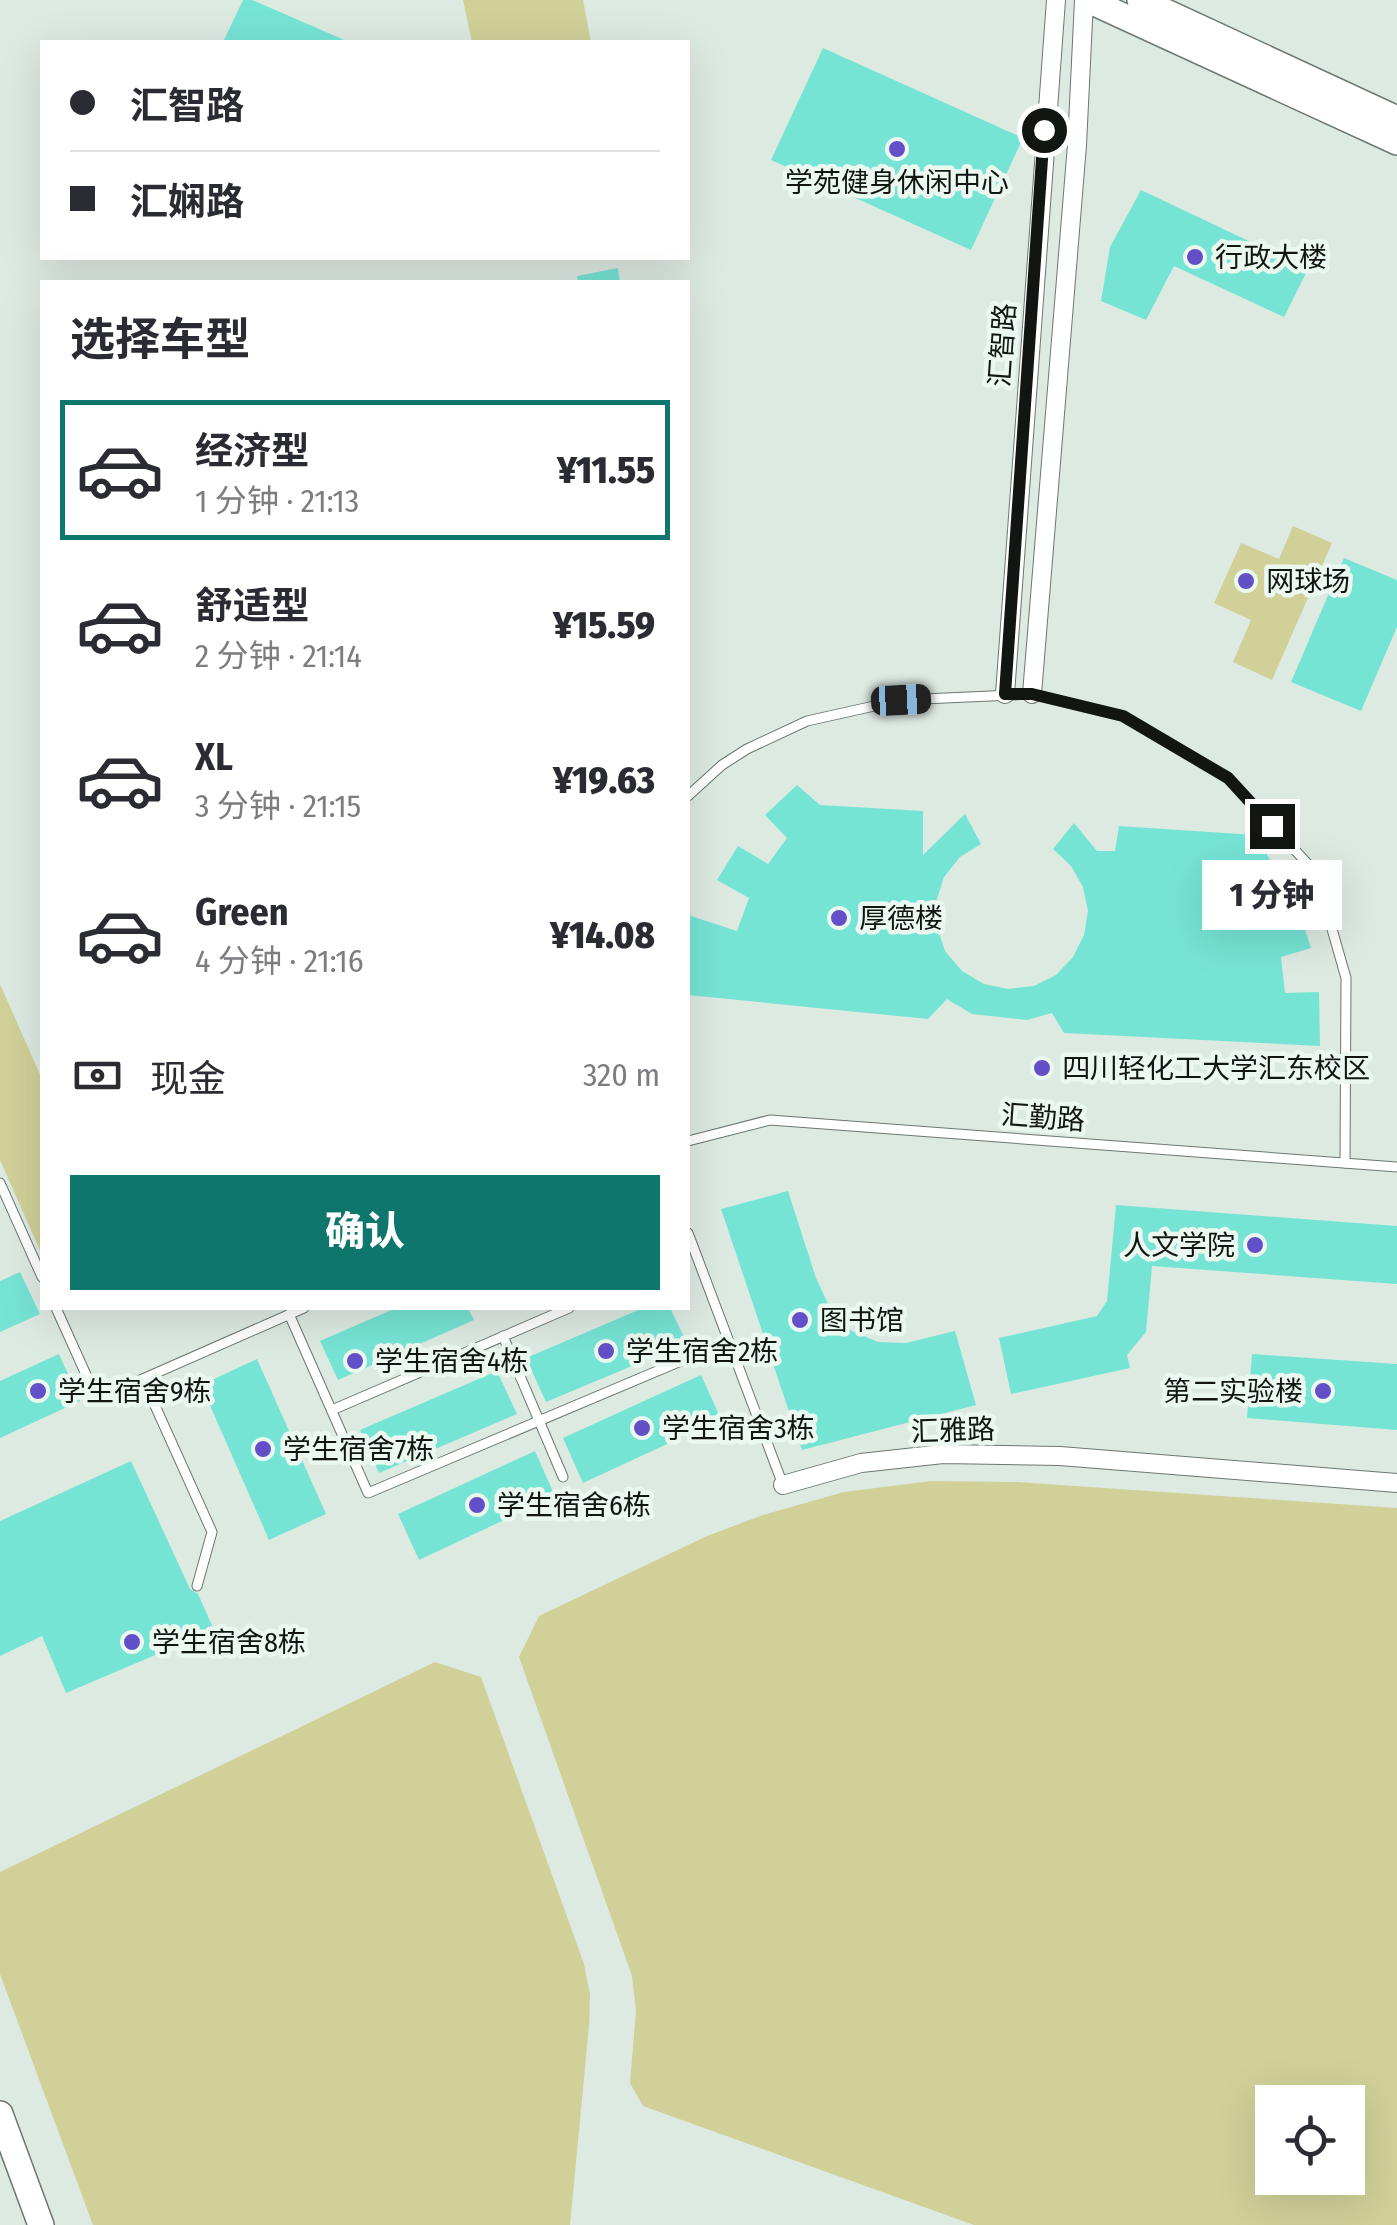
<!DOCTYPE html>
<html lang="zh">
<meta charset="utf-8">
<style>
:root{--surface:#fff;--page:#f2f2f3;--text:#2b2b33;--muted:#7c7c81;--line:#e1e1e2;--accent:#0f766e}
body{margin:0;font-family:"Fira Sans Condensed","Noto Sans SC",sans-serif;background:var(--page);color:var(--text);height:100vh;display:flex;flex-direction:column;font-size:38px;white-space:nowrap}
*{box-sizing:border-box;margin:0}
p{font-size:32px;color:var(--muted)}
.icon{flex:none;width:55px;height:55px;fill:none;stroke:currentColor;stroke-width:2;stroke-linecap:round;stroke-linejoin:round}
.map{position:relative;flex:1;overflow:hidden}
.drawer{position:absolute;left:40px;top:280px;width:650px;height:1030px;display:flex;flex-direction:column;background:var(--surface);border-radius:0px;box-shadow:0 10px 40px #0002}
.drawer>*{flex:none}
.top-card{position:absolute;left:40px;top:40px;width:650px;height:220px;border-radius:0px;box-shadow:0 10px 40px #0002;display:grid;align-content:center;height:220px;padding:0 30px;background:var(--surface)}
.buttons{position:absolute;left:1255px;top:2085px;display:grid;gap:20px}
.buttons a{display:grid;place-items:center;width:110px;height:110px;border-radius:0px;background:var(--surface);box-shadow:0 10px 40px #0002;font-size:50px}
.end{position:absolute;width:45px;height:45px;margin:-22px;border:12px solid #111613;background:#fff;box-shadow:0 0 0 5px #fff}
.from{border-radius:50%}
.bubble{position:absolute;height:70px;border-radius:0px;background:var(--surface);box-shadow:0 10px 40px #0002;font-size:32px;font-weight:800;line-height:70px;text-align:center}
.car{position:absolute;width:30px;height:60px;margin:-30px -15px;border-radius:12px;box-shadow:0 0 8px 2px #0007;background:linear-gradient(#222 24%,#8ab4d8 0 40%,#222 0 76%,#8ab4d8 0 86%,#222 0)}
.top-card b{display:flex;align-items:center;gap:35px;height:95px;font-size:38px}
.top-card b+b{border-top:2px solid var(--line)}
.top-card i{width:25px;height:25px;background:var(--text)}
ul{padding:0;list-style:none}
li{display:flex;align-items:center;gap:30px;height:140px;margin:0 20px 15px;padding:0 10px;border:5px solid transparent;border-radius:0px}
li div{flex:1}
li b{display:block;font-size:38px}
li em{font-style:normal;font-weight:800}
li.current{border-color:var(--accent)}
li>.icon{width:90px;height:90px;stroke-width:1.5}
h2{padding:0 30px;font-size:45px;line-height:120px}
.pay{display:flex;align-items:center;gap:25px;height:110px;padding:0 30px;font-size:38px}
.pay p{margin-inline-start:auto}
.cta{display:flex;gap:20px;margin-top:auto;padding:20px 30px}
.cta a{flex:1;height:115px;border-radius:0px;background:var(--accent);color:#fff;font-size:40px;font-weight:800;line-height:115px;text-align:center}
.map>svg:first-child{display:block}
</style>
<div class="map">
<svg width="1397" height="2225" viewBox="0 0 1397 2225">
<rect width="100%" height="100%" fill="#ddeae2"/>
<g fill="#d0d098" fill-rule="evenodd">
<path d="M463,0h120l8,42h-119z"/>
<path d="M1293,526l39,17 -60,137 -39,-18 18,-42 -37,-17 27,-60 38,16z"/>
<path d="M0,984l42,95v176l-42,-95z"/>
<path d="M931,1481l86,1 380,26v717h-423l-331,-119 -13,-23 6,-72 -4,-35 -113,-319 20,-41 168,-80 56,-21 81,-23zM1272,2102h76v76h-76z"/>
<path d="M435,1662l46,15 103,287 6,30 -1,32 -19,199h-477l-93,-251v-102z"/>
</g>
<g fill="#76e4d5">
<path d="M243,0h9l97,42h-126z"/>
<path d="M823,48l200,90 -52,112 -200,-90z"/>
<path d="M1141,190l167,79 -24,48 -110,-51 -28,54 -45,-19 9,-54z"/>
<path d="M618,268l2,14h-42l-1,-6z"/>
<path d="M1344,558l53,22v47l-36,84 -70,-29z"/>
<path d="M797,785l23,20 103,6v44l42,-41 16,30 -21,13 -16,20 -8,25 1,25 8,24 17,20 22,13 24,5 26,-3 22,-11 17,-18 11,-22 4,-24 -5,-24 -12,-21 -18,-17 21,-26 23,28h18l4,-25 136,9 23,38 -28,15 18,32 31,-9 12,37 -30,9 4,36 34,-1 1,54 -256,-13 -12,-20 -25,7 -55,-6 -25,-15 -19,20 -240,-24v-80l49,16 12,-33 -32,-18 21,-34 30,18 19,-26 -22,-23z"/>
<path d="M788,1191l28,87 15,32 21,21 26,11 28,1 49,-12 21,74 -174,45 -81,-241z"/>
<path d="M1116,1205l281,21v58l-245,-18 -6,66 -19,23 3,13 -119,26 -12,-56 98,-22 10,-15z"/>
<path d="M20,1272l20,42 -40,18v-51z"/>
<path d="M396,1308h72l6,12 -136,60 -18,-39z"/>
<path d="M643,1308h27l17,35 -141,59 -20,-44z"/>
<path d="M59,1354l21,47 -80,37v-57z"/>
<path d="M1252,1354l145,10v66l-150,-12z"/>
<path d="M257,1359l69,155 -57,26 -68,-155z"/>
<path d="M497,1371l20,43 -138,59 -19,-43z"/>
<path d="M701,1375l20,44 -138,64 -20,-45z"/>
<path d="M535,1451l20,45 -136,64 -21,-46z"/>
<path d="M131,1461l59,128 8,5 16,36 -148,63 -24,-57 -42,20v-135z"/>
</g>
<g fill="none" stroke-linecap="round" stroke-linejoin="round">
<g stroke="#6b7770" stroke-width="11">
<g id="service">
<path d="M688,796l34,-31 25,-16 60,-28 94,-21 131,-6 91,22 105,61 88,96 30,105 -1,185"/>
<path d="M688,1141l82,-21 627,47"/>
<path d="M0,1183l42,94"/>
<path d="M688,1233l95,252"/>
<path d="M56,1308l41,91 207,-91"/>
<path d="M289,1314l79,179 358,-151"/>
<path d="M503,1336l60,141"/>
<path d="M143,1379l69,153 -15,54"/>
<path d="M332,1410l237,-102"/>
</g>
</g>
<g stroke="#6b7770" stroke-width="20">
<g id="minor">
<path d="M1005,694l51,-694"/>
<path d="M1032,694l45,-549 7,-145"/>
<path d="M783,1485l78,-22 82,-9 117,2 337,27"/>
</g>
</g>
<g stroke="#6b7770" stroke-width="28">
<g id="secondary">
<path d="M1088,0l309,142"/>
<path d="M1140,0l257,119"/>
<path d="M0,2114l41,111"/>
</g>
</g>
<use href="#service" stroke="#fff" stroke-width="9"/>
<use href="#minor" stroke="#fff" stroke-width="18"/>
<use href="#secondary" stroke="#fff" stroke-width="25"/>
</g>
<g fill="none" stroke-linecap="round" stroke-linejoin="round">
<path stroke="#111613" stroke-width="12" d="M1044,130l-39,564h27l91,22 105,62 44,48"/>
</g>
<g fill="#6350c8" stroke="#eaf8ef" stroke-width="4">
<circle cx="897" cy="149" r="10"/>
<circle cx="1195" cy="257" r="10"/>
<circle cx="1246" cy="581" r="10"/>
<circle cx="839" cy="918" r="10"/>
<circle cx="1042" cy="1068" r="10"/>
<circle cx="1255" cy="1245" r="10"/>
<circle cx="800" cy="1320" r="10"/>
<circle cx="606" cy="1351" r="10"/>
<circle cx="355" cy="1361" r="10"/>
<circle cx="38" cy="1391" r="10"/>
<circle cx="1323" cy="1391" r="10"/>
<circle cx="642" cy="1428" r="10"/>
<circle cx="263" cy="1449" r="10"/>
<circle cx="477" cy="1505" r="10"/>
<circle cx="132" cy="1642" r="10"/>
</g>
<g text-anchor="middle" stroke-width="9" stroke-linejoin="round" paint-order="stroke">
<g font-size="28" fill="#111613" stroke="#eaf8ef" text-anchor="start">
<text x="897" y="192" text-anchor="middle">学苑健身休闲中心</text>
<text x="1215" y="267">行政大楼</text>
<text x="1266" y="591">网球场</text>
<text x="859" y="928">厚德楼</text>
<text x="1062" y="1078">四川轻化工大学汇东校区</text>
<text x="1235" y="1255" text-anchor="end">人文学院</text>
<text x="820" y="1330">图书馆</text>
<text x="626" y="1361">学生宿舍2栋</text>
<text x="375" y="1371">学生宿舍4栋</text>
<text x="58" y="1401">学生宿舍9栋</text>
<text x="1303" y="1401" text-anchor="end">第二实验楼</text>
<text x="662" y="1438">学生宿舍3栋</text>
<text x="283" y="1459">学生宿舍7栋</text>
<text x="497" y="1515">学生宿舍6栋</text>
<text x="152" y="1652">学生宿舍8栋</text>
</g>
<g font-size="28" fill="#111613" stroke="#eaf8ef">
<text transform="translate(1002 345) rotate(-86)" y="10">汇智路</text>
<text transform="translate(1043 1117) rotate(4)" y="10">汇勤路</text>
<text transform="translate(953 1430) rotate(-2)" y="10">汇雅路</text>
</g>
</g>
</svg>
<div class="buttons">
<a><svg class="icon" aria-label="locate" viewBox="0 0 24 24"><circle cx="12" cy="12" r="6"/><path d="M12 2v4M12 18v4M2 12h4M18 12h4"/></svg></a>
</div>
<i class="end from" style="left:1044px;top:130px"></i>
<i class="end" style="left:1272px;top:826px"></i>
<div class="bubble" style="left:1202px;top:860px;width:140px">1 分钟</div>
<i class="car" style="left:901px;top:700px;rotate:87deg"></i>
<div class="top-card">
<b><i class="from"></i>汇智路</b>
<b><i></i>汇娴路</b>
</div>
<section class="drawer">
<h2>选择车型</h2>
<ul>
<li class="current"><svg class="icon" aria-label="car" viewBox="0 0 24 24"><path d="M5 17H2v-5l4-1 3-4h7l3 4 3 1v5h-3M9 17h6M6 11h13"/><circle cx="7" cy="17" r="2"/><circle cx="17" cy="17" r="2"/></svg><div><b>经济型</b><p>1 分钟 · 21:13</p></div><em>¥11.55</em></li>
<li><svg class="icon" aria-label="car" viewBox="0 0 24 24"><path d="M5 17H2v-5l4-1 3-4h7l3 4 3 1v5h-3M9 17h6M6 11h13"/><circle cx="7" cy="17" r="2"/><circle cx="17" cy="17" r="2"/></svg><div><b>舒适型</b><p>2 分钟 · 21:14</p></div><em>¥15.59</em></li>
<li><svg class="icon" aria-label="car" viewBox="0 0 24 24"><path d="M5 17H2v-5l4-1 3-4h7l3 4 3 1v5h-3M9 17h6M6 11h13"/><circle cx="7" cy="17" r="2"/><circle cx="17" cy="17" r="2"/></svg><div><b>XL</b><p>3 分钟 · 21:15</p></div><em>¥19.63</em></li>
<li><svg class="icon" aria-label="car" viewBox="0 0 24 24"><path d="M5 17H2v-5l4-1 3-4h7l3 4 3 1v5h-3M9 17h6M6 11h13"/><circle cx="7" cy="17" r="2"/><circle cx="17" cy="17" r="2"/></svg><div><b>Green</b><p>4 分钟 · 21:16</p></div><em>¥14.08</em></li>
</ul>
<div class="pay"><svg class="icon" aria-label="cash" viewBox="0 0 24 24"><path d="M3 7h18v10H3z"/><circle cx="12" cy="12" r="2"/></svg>现金<p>320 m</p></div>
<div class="cta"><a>确认</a></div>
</section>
</div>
